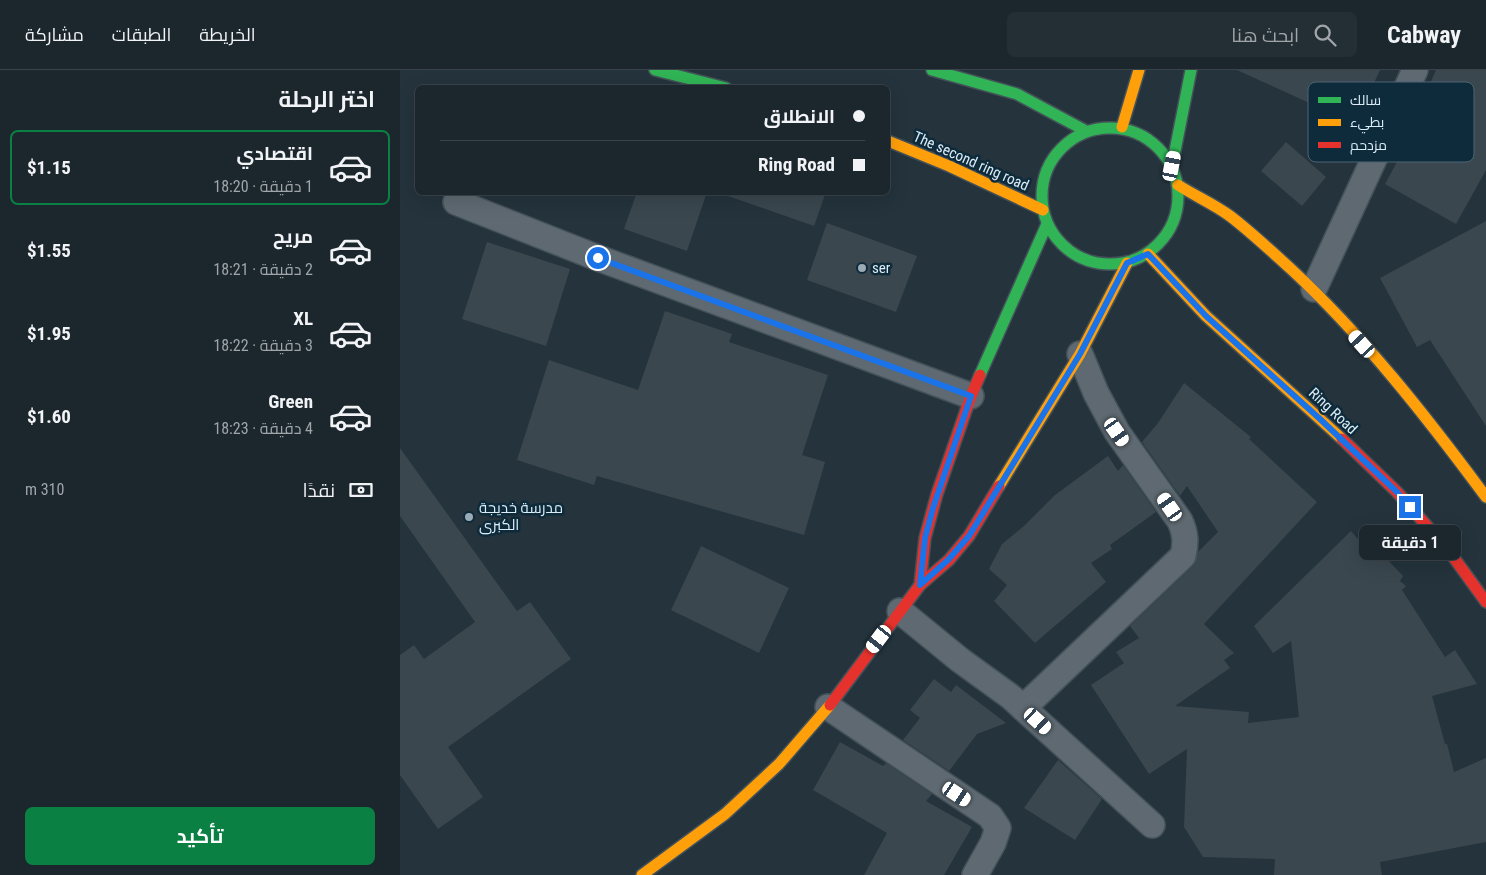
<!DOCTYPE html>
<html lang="ar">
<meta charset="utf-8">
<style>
:root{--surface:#1b262d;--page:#242e35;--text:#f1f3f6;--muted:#a0a5aa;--line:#394349;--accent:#0b8043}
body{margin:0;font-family:"Roboto Condensed",Cairo,sans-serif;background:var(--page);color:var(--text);direction:rtl;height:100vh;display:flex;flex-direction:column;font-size:19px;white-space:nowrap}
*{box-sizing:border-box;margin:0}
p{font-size:16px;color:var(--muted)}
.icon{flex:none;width:28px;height:28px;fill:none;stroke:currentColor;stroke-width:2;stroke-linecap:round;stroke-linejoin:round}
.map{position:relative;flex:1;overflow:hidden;direction:ltr}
.details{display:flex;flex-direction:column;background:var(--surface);width:400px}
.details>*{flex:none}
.guide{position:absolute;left:15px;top:15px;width:475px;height:110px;border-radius:8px;box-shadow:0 5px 20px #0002,0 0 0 1px var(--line);direction:rtl;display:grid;align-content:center;height:110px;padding:0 25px;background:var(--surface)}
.end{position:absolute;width:22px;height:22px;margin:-11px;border:6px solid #1a73e8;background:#fff;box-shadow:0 0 0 2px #fff}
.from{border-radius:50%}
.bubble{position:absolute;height:35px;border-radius:8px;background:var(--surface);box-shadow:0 5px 20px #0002,0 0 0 1px var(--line);font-size:16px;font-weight:700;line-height:35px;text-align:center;direction:rtl}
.car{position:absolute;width:15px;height:30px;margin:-15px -8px;border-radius:6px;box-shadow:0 0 4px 1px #0007;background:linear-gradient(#fff 24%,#345 0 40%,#fff 0 76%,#345 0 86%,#fff 0)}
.guide b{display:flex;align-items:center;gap:18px;height:48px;font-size:19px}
.guide b+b{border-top:1px solid var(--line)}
.guide i{width:12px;height:12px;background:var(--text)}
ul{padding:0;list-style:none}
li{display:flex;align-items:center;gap:15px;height:75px;margin:0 10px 8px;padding:0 15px;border:2px solid transparent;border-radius:8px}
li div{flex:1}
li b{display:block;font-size:19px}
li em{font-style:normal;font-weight:700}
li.current{border-color:var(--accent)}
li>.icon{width:45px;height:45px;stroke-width:1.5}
h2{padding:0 25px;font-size:22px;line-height:60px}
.pay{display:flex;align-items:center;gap:12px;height:55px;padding:0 25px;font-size:19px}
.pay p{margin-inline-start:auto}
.primary-button{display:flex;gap:10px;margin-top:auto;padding:10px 25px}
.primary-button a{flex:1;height:58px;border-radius:8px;background:var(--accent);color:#fff;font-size:20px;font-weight:700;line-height:58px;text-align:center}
header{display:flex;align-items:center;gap:30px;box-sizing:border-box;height:70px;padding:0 25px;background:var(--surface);border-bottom:1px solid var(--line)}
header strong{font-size:24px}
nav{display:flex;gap:28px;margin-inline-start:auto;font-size:18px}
.search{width:350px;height:45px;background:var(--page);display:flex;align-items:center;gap:12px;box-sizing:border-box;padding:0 18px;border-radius:8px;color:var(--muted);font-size:19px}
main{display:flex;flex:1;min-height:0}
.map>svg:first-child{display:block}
</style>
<header>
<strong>Cabway</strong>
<div class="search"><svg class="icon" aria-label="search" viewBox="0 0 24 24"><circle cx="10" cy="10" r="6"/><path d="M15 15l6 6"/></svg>ابحث هنا</div>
<nav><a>الخريطة</a><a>الطبقات</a><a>مشاركة</a></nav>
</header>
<main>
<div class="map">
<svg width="1086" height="805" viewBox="0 0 1086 805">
<rect width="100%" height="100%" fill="#24333c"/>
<g fill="#3a474e">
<path d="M837,0h143l-25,54z"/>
<path d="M1036,0h50v100l-30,54 -71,-40 43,-79 -6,-3z"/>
<path d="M886,72l40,35 -24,29 -41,-35z"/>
<path d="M237,122h70l-20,59 -63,-22z"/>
<path d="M329,122h97l-12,34 -86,-30z"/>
<path d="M1086,151v205l-56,-86 -13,7 -37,-69z"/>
<path d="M427,153l90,33 -21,56 -89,-32z"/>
<path d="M87,172l83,27 -24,77 -84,-27z"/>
<path d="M265,241l67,23 -3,8 99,33 -26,80 23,7 -21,73 -207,-59 -3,9 -77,-25 32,-100 89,30z"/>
<path d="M784,313l67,54 -2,2 68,63 -113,122 30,29 -10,7 6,8 -55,38 74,6 -1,11 51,-6 -8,-76 -18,12 -19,-27 97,-95 12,14 5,-6 35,37 -3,5 6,5 -4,4 43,67 10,-7 22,34 -45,12 13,48h2l7,28 32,-14v84l-106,20 2,13h-108l1,-16 -72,-2 -19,-30 3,-78 -38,25 -58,-89 33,-22 -8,-11 23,-14 -9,-12 63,-60 5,-14 20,-20 -31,-46 -7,10 -38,-54 16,-19z"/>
<path d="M0,378l117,163 13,-9 41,57 -123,88 35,50 -45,32 -38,-54v-120l14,-10 10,14 51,-37 -75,-106z"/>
<path d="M708,386l10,15 5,-6 33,47 -46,33 2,4 -21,14 15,19 -71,61 -41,-42 13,-16 -18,-16 13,-25 22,-18 31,-31z"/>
<path d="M301,476l88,42 -30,65 -88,-43z"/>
<path d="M534,609l17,13 5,-7 50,38 -29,11 -28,37 -46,-31 17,-22 -10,-8z"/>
<path d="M440,672l43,24 3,-3 46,31 -6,7 46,26 -28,48h-80l23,-42 -74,-43z"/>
<path d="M658,690l44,39 -27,41 -51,-32z"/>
</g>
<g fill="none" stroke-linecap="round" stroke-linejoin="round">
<g stroke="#435159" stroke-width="28">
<g id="street">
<path d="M56,132l142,56 373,138"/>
<path d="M914,219l101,-219"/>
<path d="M500,541l60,49 51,37 141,128"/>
<path d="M428,637l162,109 8,12 -5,15 -18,32"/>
<path d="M623,638l160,-152c3,-13 3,-22 -3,-35l-63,-89 -21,-39 -16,-39"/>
</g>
</g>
<g stroke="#435159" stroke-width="14">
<g id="fast">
<path d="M255,0l71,18"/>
<path d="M532,0l85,24 69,37"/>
<circle cx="710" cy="126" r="68"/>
<path d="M772,96l19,-96"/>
<path d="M580,305l67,-151"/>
</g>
</g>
<g stroke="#435159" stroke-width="14">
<g id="slow">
<path d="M722,57l17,-57"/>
<path d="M488,71l61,25 94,44"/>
<path d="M778,115c17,11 36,19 52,31 21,16 41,35 61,53 73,68 135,147 195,228"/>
<path d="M748,184l58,62 136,123"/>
<path d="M599,416l81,-132 47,-91"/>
<path d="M242,805l83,-61 54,-50 51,-59"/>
</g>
</g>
<g stroke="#435159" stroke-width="14">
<g id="jam">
<path d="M942,369l55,53 52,59 37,51"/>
<path d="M520,515l5,-47 12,-44 34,-98 9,-21"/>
<path d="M430,635l90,-120 29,-25 20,-24 30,-50"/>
</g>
</g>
<use href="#street" stroke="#5e6971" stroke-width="25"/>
<use href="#fast" stroke="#30b455" stroke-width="11"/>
<use href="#slow" stroke="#ff9f0a" stroke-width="11"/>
<use href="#jam" stroke="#e5322d" stroke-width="11"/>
</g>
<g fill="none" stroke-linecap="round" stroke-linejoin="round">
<path stroke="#1a73e8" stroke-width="6" d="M198,188l373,138 -38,112 -8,30 -5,47 28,-25 21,-24 111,-182 47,-91 21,-9 58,62 114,103 77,73 13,15"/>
</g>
<g fill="#9babb6" stroke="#0e2b3c" stroke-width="2">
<circle cx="462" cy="198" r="5"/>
<circle cx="69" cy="447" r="5"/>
</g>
<g text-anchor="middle" stroke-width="5" stroke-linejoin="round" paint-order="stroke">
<g font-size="15" fill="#dbecf7" stroke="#0e2b3c">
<text transform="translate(571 91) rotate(24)" y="5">The second ring road</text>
<text transform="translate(933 341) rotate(43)" y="5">Ring Road</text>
</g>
<g font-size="15" fill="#dbecf7" stroke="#0e2b3c" text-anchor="start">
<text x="472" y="203">ser</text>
<text x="79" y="443">مدرسة خديجة<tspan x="79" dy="17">الكبرى</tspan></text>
</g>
</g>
<rect x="908" y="12" width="166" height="80" rx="8" fill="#0e2b3c" stroke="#4c6574" stroke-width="1"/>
<rect x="918" y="27" width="23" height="6" fill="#30b455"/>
<rect x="918" y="49" width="23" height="7" fill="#ff9f0a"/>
<rect x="918" y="72" width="23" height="6" fill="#e5322d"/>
<g font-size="14" fill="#dbecf7">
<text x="950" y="35">سالك</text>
<text x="950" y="57">بطيء</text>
<text x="950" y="80">مزدحم</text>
</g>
</svg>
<i class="end from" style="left:198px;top:188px"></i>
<i class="end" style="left:1010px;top:437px"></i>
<div class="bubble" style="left:959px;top:455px;width:102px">1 دقيقة</div>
<i class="car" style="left:772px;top:96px;rotate:11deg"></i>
<i class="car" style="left:962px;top:274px;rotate:318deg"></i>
<i class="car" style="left:717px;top:362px;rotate:145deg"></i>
<i class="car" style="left:770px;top:437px;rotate:325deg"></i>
<i class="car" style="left:479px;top:569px;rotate:217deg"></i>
<i class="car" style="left:638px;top:651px;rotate:132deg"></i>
<i class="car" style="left:557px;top:724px;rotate:124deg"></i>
<div class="guide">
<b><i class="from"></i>الانطلاق</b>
<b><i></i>Ring Road</b>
</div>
</div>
<section class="details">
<h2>اختر الرحلة</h2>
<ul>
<li class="current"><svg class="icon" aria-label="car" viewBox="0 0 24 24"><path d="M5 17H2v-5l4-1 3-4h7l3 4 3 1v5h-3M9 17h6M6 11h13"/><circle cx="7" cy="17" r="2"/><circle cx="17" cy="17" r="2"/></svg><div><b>اقتصادي</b><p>1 دقيقة · 18:20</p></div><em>$1.15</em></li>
<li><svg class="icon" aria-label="car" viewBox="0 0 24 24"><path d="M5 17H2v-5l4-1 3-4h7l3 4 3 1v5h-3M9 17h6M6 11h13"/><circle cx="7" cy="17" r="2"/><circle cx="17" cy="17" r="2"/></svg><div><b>مريح</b><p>2 دقيقة · 18:21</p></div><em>$1.55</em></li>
<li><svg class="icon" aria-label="car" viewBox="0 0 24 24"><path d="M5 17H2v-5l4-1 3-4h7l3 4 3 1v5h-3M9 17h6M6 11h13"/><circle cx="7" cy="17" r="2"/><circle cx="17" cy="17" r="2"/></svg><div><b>XL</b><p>3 دقيقة · 18:22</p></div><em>$1.95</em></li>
<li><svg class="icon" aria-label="car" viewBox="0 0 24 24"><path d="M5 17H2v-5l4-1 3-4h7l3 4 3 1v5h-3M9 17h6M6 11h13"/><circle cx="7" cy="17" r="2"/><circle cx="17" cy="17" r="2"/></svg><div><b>Green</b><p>4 دقيقة · 18:23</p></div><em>$1.60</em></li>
</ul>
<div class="pay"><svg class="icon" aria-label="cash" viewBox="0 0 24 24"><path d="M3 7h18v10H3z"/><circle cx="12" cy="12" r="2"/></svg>نقدًا<p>310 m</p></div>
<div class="primary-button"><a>تأكيد</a></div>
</section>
</main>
